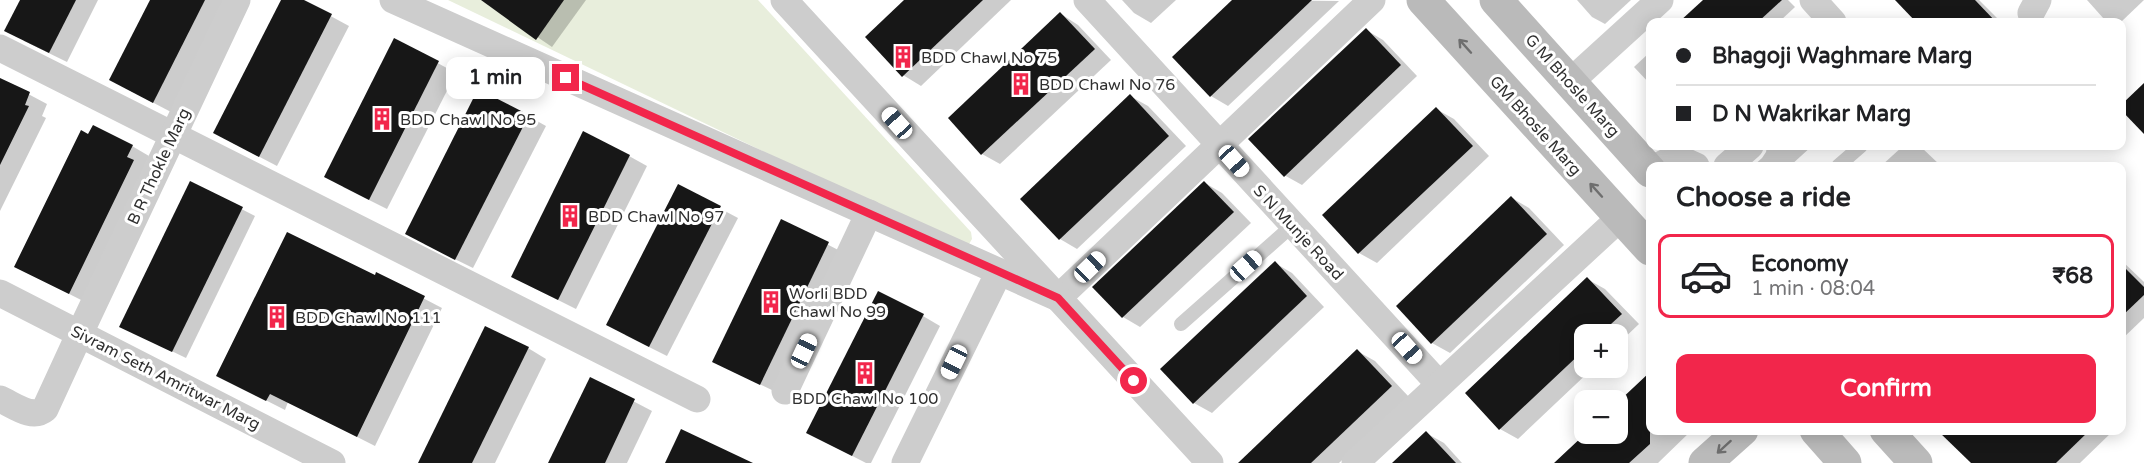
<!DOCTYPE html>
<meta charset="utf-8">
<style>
:root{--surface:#fff;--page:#f6f6f6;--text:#202124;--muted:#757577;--line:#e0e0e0;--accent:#f2264b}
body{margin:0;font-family:"Varela Round",sans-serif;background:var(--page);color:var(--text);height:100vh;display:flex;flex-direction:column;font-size:22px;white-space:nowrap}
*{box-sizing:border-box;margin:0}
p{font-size:20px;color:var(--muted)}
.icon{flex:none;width:33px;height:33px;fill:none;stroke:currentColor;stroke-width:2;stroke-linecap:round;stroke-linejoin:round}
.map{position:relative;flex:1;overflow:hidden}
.drawer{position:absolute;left:1646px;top:162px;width:480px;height:273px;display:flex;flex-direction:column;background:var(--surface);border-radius:12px;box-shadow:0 3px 15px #0003}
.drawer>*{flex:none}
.top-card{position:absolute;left:1646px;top:18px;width:480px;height:132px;border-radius:12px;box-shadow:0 3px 15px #0003;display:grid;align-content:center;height:132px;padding:0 30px;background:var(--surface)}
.fabs{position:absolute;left:1574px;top:324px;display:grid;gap:12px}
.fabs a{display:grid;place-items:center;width:54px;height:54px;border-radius:12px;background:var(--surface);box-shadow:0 3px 15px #0003;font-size:30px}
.end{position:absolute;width:27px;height:27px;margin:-14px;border:8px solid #f2264b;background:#fff;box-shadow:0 0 0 3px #fff}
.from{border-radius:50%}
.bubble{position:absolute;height:42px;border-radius:12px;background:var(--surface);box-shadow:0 3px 15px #0003;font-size:20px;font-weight:700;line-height:42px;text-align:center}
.car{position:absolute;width:18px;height:36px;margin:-18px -9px;border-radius:8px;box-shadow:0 0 4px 2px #0007;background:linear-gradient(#fff 24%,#345 0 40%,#fff 0 76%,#345 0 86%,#fff 0)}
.top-card b{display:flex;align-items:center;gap:21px;height:57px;font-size:22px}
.top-card b+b{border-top:2px solid var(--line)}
.top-card i{width:15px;height:15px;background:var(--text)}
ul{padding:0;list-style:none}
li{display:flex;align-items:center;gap:18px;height:84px;margin:0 12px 9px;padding:0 18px;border:3px solid transparent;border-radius:12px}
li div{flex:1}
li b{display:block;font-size:22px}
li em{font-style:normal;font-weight:700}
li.on{border-color:var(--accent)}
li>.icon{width:54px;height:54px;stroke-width:1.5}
h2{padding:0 30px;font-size:27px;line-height:72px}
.action{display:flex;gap:12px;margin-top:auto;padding:12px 30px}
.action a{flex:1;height:69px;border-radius:12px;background:var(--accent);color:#fff;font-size:24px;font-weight:700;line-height:69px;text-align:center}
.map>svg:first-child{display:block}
</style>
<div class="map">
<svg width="2144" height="463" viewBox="0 0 2144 463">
<rect width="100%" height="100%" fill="#fff"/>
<path fill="#e8eedc" d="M448,0h310l213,232 1,7 -3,5h-13z"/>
<g fill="#0003">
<path d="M22,0h76l-31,62 -43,-21z"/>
<path d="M152,0h76l-57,112 -42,-22z"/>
<path d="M283,0h18l48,26 -72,140 -44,-23z"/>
<path d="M483,0h103l-34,47z"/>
<path d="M907,0h104l-90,86 -18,-11z"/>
<path d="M1122,0h54l-25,23 -17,-10z"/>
<path d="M1235,0l104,1 -111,105 -17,-10z"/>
<path d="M1577,0h54l-26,24 -13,-7z"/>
<path d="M1705,0h83l7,7 -16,15h-97z"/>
<path d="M1900,0h79l22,22h-82l-20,-21z"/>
<path d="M2087,0h57l-23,22h-10l-7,-3z"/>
<path d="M1061,14l17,11 33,35 -111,104 -18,-10 -32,-35z"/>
<path d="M1366,30l17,10 34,36 -115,109 -18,-10z"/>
<path d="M395,40l61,33 -69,136 -44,-22z"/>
<path d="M1650,52v32l-16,-17z"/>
<path d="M0,79l47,25 -5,12 4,2 -46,93z"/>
<path d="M1130,96l18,10 38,40 -109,103 -17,-10z"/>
<path d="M1436,109l18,10 35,37 -112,107 -18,-10z"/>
<path d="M528,116l18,10 -73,142 -49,-24z"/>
<path d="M132,146l17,10 -62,147 -71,-36z"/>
<path d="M1767,146h45l-22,20h-37l9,-8 4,-6z"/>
<path d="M1903,146h17l21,20h-60z"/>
<path d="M629,156l18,10 -71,143 -46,-23z"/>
<path d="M191,183l64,33 -69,142 -52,-25z"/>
<path d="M1205,183l17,10 29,30 -111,104 -17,-10z"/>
<path d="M678,186l60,32 -71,138 -42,-21z"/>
<path d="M1512,198l17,10 35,37 -114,108 -18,-10 -34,-37z"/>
<path d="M782,221l64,33 -68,139 -46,-22z"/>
<path d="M2121,260l23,22v36l-23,22z"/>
<path d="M1275,263l17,10 32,34 -112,106 -18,-10 -32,-33z"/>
<path d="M377,274l65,34 -67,138 -87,-44 -3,8 -67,-34 157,-99z"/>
<path d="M1587,279l18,10 34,35 -22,21v-11h-33v34h9l-75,71 -18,-10 -33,-36z"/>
<path d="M923,316l17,10 -69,137h-5l-41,-21z"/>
<path d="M528,348l18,11 -51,104h-76z"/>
<path d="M1357,351l18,10 34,36 -70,66h-91z"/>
<path d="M1650,374v56h42l-34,33h-102l31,-29h30v-29z"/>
<path d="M591,379l61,32 -25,52h-77z"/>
<path d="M1939,430h175l-34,33h-107z"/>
<path d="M1426,433l18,10 18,20h-68z"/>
</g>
<g fill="#171717">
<path d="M20,0h56l-27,53 -45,-22z"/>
<path d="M150,0h55l-52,103 -44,-23z"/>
<path d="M281,0h23l28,14 -73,143 -46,-24z"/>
<path d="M481,0h83l-28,40z"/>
<path d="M904,0h79l-81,77 -37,-40z"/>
<path d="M1232,0h80l-102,97 -38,-40z"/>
<path d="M1703,0h79l-24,22h-79z"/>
<path d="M1895,0h80l21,22h-80z"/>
<path d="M1060,12l35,37 -114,106 -33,-37z"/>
<path d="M1366,28l35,37 -117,112 -36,-38z"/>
<path d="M394,38l45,23 -70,139 -45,-23z"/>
<path d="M0,78l30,14 -5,13 4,1 -29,59z"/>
<path d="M2144,83v51l-23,-24v-5z"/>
<path d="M478,89l51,26 -74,145 -50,-26z"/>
<path d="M1130,94l39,42 -110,104 -39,-41z"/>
<path d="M1436,107l37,39 -115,108 -36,-39z"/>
<path d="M93,125l40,20 -6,12 7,3 -65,134 -55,-27 67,-137 7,4z"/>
<path d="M583,131l47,24 -72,145 -47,-23z"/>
<path d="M190,181l53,26 -71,145 -53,-25z"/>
<path d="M1204,181l30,31 -112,106 -30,-31z"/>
<path d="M678,184l43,22 -72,141 -43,-22z"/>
<path d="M1511,196l36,38 -116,110 -35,-38z"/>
<path d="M781,219l48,23 -69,143 -48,-23z"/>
<path d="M287,232l88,43 1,-3 49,24 -68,141 -87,-43 -4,7 -50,-25z"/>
<path d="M1275,261l32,35 -114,108 -33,-35z"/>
<path d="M2121,264l23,23v8l-23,22z"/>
<path d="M1587,277l35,37 -22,20h-16v16l-85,80 -34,-37z"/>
<path d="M878,291l46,23 -72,142 -46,-23z"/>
<path d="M485,326l44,21 -57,116h-54z"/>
<path d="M1357,349l35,37 -81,77h-73z"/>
<path d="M1650,372v72l-21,19h-75l31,-29h32v-31z"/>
<path d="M590,377l45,22 -30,64h-57z"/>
<path d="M681,429l72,34h-88z"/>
<path d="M1937,430h153l-34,33h-85z"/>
<path d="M1426,431l30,32h-64z"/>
</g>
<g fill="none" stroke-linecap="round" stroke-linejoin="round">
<g stroke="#cdcdcd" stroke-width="14">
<path d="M1838,166l23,-20"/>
<path d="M1181,324l112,-99"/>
</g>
<g stroke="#cdcdcd" stroke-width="27">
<path d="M393,0l665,298 314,-298"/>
<path d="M784,0l426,463"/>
<path d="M1087,0l352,384"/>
<path d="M1813,0l20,22"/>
<path d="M2031,13l7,-13"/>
<path d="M0,48l697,351"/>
<path d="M1570,82l90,-82"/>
<path d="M1658,166l18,-9 20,9"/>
<path d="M1727,166l23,-20"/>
<path d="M0,293l332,170"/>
<path d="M785,391l84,-178"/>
<path d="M0,399c14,6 32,21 45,10l35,-76 157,-333"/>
<path d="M905,463l94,-191"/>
<path d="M1355,463l266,-246"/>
</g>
<g stroke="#bababa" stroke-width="33">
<path d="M1423,0l227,249"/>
<path d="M1496,0l154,171"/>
<path d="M1816,430l29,33"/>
<path d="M1886,430l30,33"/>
<path d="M1705,463l37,-33"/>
</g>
</g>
<defs><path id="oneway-shaft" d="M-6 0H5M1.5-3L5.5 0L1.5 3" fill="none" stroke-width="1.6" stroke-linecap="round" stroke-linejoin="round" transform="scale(1.5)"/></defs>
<g stroke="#6e6e6e">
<use href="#oneway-shaft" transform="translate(1465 46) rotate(-132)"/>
<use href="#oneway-shaft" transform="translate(1596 190) rotate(-132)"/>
<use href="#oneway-shaft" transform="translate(1724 447) rotate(138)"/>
</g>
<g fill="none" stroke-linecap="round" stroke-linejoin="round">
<path stroke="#f2264b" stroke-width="8" d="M566,78l492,220 76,83"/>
</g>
<defs>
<g id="building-bare" transform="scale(1.8)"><path d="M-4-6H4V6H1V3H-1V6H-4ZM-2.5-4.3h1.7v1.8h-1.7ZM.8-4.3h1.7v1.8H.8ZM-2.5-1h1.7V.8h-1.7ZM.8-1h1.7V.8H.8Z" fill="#f2264b" stroke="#fff" stroke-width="2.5" paint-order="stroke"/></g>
</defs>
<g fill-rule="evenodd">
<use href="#building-bare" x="903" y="57"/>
<use href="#building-bare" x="1021" y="84"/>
<use href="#building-bare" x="382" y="119"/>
<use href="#building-bare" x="570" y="216"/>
<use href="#building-bare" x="771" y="302"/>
<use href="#building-bare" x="277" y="317"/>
<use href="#building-bare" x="865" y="373"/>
</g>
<g text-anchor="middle" stroke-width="6" stroke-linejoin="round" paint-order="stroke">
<g font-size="16" fill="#303030" stroke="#fff" text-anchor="start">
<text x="921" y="63">BDD Chawl No 75</text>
<text x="1039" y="90">BDD Chawl No 76</text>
<text x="400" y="125">BDD Chawl No 95</text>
<text x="588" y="222">BDD Chawl No 97</text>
<text x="789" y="299">Worli BDD<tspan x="789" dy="18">Chawl No 99</tspan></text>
<text x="295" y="323">BDD Chawl No 111</text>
<text x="865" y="404" text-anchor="middle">BDD Chawl No 100</text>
</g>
<g font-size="16" fill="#303030" stroke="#fff">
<text transform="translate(1573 85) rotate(48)" y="6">G M Bhosle Marg</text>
<text transform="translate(1536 125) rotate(48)" y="6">GM Bhosle Marg</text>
<text transform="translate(158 166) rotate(-65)" y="6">B R Thokle Marg</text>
<text transform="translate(1299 232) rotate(47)" y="6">S N Munje Road</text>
<text transform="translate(166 377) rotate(27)" y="6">Sivram Seth Amritwar Marg</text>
</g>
</g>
</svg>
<div class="fabs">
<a>+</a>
<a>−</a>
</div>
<i class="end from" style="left:1134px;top:381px"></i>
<i class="end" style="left:566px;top:78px"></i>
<div class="bubble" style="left:446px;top:57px;width:99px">1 min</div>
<i class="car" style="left:897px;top:123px;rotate:318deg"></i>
<i class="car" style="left:1234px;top:161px;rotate:138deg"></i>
<i class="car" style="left:1246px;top:266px;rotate:48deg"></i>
<i class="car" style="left:1090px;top:267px;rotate:46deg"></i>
<i class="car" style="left:1407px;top:348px;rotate:138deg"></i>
<i class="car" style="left:804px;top:351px;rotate:25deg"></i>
<i class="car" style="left:954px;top:362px;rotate:206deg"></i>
<div class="top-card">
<b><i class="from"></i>Bhagoji Waghmare Marg</b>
<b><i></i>D N Wakrikar Marg</b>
</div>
<section class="drawer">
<h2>Choose a ride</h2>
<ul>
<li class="on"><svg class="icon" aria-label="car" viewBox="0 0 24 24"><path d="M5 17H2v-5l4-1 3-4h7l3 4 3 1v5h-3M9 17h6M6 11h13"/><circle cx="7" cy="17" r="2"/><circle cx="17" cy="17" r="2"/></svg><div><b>Economy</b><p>1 min · 08:04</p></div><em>₹68</em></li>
</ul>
<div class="action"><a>Confirm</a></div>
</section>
</div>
